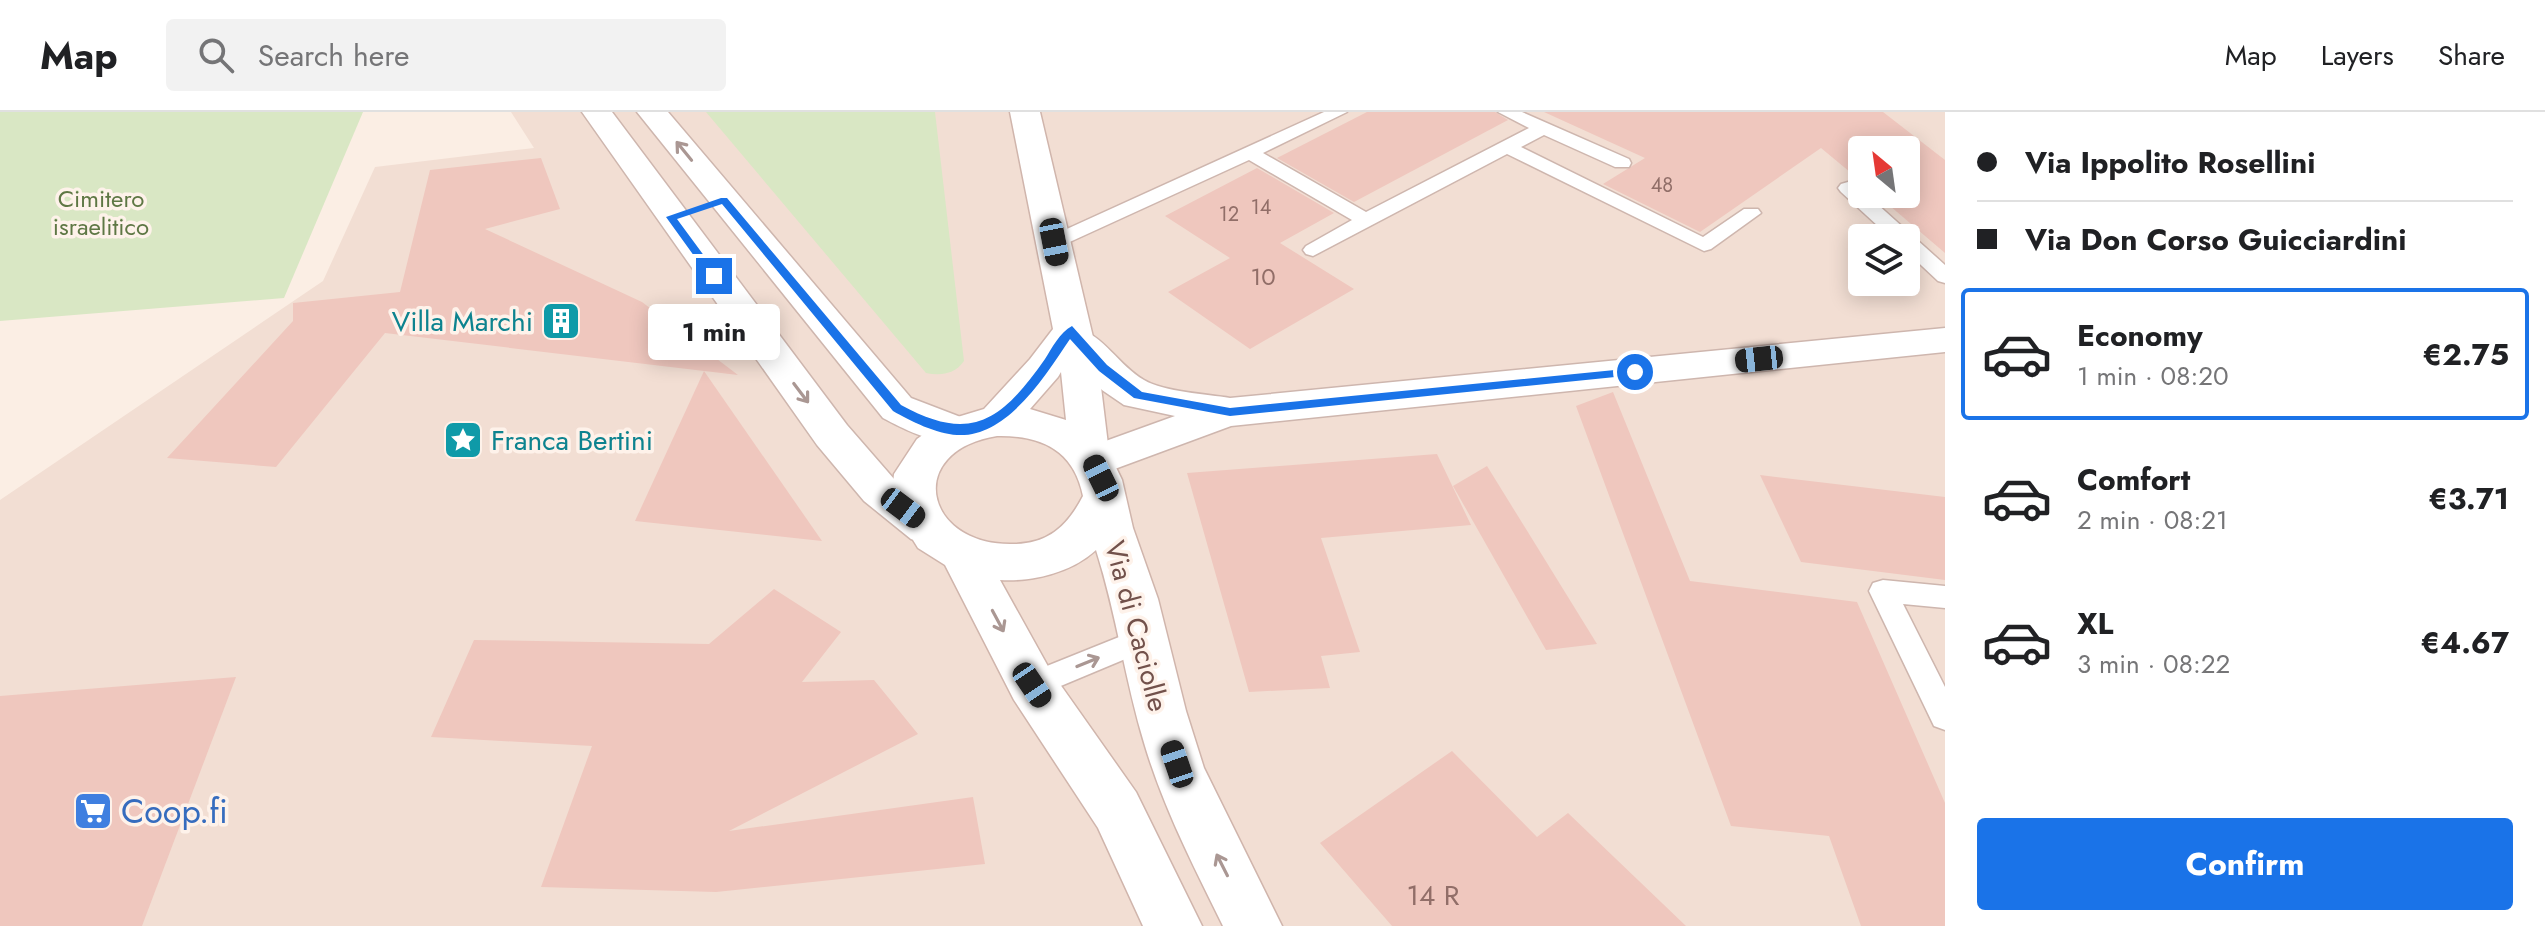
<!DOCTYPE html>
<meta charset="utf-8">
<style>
:root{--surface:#fff;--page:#f2f2f2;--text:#202124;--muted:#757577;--line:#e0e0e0;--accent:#1a73e8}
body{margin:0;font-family:Jost,sans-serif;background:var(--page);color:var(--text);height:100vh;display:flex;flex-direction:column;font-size:30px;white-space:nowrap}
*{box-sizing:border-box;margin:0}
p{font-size:26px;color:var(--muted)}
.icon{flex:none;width:44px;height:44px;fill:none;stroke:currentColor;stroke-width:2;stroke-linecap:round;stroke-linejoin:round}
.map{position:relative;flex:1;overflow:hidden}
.panel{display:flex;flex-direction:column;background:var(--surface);width:600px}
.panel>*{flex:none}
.guide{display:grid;align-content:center;height:176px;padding:0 32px;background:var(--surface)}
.needle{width:52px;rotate:331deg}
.buttons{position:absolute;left:1848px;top:24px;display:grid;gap:16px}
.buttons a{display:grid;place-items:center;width:72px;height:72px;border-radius:8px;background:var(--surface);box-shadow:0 4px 20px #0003;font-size:40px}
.end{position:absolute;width:36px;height:36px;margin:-18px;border:10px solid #1a73e8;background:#fff;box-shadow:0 0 0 4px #fff}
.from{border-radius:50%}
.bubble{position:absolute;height:56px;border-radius:8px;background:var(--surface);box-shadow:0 4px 20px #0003;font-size:26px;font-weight:700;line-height:56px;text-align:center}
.car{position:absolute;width:24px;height:48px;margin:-24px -12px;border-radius:10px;box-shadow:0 0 6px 2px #0007;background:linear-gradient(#222 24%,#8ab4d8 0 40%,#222 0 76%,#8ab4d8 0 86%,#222 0)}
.guide b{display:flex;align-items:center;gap:28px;height:76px;font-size:30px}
.guide b+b{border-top:2px solid var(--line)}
.guide i{width:20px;height:20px;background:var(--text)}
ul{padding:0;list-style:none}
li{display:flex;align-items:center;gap:24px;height:132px;margin:0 16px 12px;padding:0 16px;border:4px solid transparent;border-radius:8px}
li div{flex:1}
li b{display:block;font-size:30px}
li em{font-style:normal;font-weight:700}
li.selected{border-color:var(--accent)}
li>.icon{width:72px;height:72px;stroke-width:1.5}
.action{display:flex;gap:16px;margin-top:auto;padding:16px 32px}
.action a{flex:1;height:92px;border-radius:8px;background:var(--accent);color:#fff;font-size:32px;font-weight:700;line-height:92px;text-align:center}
header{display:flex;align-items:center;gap:48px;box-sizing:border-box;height:112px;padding:0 40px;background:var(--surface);border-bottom:2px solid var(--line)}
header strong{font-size:38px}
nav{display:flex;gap:44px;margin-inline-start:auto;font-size:28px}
.search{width:560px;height:72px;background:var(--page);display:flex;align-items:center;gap:20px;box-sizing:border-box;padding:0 28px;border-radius:8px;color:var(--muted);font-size:30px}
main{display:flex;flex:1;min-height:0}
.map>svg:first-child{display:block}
</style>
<header>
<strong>Map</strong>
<div class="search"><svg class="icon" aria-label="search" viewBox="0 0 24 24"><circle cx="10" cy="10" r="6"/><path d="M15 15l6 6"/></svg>Search here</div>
<nav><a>Map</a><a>Layers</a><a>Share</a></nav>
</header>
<main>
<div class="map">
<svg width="1945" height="814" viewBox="0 0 1945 814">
<rect width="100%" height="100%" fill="#fbeee4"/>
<path fill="#f2ded3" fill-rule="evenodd" d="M511,0h1434v814h-1945v-426l323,-219 52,-114 159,-19zM1862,38h44v44h-44zM1862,126h44v44h-44z"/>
<g fill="#d9e7c4">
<path d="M0,0h363l-79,186 -284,23z"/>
<path d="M706,0h229l29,249c-9,13 -23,15 -38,12z"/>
</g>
<g fill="#efc7be">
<path d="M1367,0h128l13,8 -154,82 -77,-44z"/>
<path d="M1544,0h339l62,48v93l-69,-59h30v-44h-44v32l-41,-34 -121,84 -97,-48 42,-26z"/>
<path d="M541,46l19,51 -75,20 157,73 96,73 -353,-42 -109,134 -109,-9 126,-137v-18l107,-11 30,-122z"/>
<path d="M1257,56l77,45 -54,30 74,46 -104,60 -82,-57 62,-34 -65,-42z"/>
<path d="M704,259l118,170 -187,-20z"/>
<path d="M1613,280l77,189 167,21 88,201v123h-84l-32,-90 -98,-10 -155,-420z"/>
<path d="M1437,342l34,71 -150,13 39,114 -39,4 9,32 -81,4 -62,-219z"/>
<path d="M1487,354l110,178 -51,6 -93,-164z"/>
<path d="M1760,363l185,22v83l-144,-18z"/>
<path d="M774,477l67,43 -39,50 72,-2 44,54 -189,97 244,-34 12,67 -269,28 -175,-5 51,-141 -161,-9 43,-97 235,4z"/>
<path d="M236,565l-94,249h-142v-230z"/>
<path d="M1452,639l85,86 31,-24 118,113h-294l-72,-83z"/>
</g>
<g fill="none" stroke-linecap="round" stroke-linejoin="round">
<g stroke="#ceb6ae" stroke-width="3">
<g id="lane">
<path d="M1324,0h23l-84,41 103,59 163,-84 -31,-16h24l107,47 2,4 -2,4h-14l-71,-32 -23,12 182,90 41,-28h14l3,4 -50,36 -7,2 -197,-97 -194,102 -7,-2 -3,-4 3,-4 46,-26 -103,-60 -188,86h-14l-3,-4 3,-4z"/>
<path d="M1848,70l7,2 7,10h4l79,71v18l-7,-2 -32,-30v-13h-15l-50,-46 -3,-4 3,-4z"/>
<path d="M1883,468l62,6v22l-42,-4 42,83v43l-11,-4 -65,-135 4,-8z"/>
<path d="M1144,515l10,4 4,8 -4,8 -122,51 -10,-4 -5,-9 5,-9z"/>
</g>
</g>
<g stroke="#ceb6ae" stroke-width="3">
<g id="street">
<path d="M582,0h30l235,313 47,54 49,36 6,12 -6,12 -16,5 -16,-5 -47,-38 -47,-56z"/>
<path d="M637,0h31l243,286 60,23 6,10 -6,10c-27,8 -64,-10 -88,-23z"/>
<path d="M1076,216c28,7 43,38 68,52 20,12 63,14 86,18l715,-70v24l-714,74 -138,51 -15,-4 -6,-11 6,-11 97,-35 -51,-11 -22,-15 -45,-50 6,-9z"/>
</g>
</g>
<g stroke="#d0b5ac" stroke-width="3">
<path id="secondary" d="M1010,0h30l57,242 12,99 13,27 11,48 25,71 28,112 18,57 78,158h-59c-29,-59 -59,-117 -78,-180 -20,-64 -28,-131 -49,-196 -25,23 -64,32 -96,30l50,90 86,122 66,134h-59l-45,-98 -84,-128 -69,-135 -27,-17 -18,-29 -8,-26 2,-19 23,-35 24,-17 43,-13 46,-50 23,-30zM1061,260l5,48 -36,-11 28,-32zM997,324c44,-1 77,14 86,60 -16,31 -36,49 -73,48 -86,0 -106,-93 -13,-108z"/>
</g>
<use href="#lane" fill="#fff" fill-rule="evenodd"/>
<use href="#street" fill="#fff" fill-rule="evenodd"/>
<use href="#secondary" fill="#fff" fill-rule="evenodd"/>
</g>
<defs><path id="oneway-shaft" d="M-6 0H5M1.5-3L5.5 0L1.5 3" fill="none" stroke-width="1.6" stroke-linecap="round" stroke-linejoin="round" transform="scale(2)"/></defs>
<g stroke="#aa9793">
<use href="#oneway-shaft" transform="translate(684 39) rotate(-129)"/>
<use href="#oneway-shaft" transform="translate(801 281) rotate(53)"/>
<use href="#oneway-shaft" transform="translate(998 509) rotate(62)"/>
<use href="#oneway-shaft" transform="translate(1088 550) rotate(-22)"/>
<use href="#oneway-shaft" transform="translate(1222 753) rotate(-117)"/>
</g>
<path fill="#1a73e8" d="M721,86h6l174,207c71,39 101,15 144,-46 7,-11 15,-27 27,-33l35,39 35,27 88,16 405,-40 6,4 -6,3 -405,41 -96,-18 -35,-27 -29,-32c-25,37 -63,99 -113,96 -20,-1 -47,-14 -64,-24l-171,-207 -45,15 42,57 -9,2 -44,-61z"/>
<defs>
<g id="building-square" transform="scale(2)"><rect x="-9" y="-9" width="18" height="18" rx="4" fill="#0f9aa8" stroke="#fef2ea"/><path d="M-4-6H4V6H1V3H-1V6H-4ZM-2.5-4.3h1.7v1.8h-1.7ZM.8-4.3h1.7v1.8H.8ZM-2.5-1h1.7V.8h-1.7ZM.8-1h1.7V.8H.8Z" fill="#fff"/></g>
<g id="sight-square" transform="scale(2)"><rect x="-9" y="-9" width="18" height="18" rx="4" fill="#0f9aa8" stroke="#fef2ea"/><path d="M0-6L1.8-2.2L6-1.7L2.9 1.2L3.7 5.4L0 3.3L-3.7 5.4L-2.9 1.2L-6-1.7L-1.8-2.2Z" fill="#fff"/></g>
<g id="supermarket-square" transform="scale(2)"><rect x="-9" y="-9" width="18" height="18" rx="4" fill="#3f7fe0" stroke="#fef2ea"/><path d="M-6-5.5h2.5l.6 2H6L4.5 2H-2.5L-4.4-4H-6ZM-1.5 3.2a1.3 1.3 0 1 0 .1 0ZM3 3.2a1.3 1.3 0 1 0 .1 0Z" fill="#fff"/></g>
</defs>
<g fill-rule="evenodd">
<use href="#building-square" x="561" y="209"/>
<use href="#sight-square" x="463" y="328"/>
<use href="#supermarket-square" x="93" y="699"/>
</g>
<g text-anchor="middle" stroke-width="7" stroke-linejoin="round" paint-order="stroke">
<g font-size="20" fill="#916e68">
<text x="1662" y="80">48</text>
<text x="1261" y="102">14</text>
<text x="1229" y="109">12</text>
</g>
<g font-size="24" fill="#5e7744" stroke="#fef2ea">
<text x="101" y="95">Cimitero<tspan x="101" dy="28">israelitico</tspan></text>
</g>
<g font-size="24" fill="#916e68">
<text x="1263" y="173">10</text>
</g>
<g font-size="28" fill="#0d838f" stroke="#fef2ea" text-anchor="end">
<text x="533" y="219">Villa Marchi</text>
<text x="491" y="338" text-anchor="start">Franca Bertini</text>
</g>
<g font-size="28" fill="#72514b" stroke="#fef2ea">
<text transform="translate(1137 514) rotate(75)" y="10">Via di Caciolle</text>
</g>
<g font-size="28" fill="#916e68">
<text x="1433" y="793">14 R</text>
</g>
<g font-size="34" fill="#366cbe" stroke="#fef2ea" text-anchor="start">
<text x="121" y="711">Coop.fi</text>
</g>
</g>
</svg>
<div class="buttons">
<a><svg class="needle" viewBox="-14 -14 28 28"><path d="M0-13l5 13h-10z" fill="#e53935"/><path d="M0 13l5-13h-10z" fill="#757577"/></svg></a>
<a><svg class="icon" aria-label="layers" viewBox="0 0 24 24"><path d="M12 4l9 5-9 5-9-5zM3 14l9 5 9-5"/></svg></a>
</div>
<i class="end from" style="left:1635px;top:260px"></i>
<i class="end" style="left:714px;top:164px"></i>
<div class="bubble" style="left:648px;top:192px;width:132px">1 min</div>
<i class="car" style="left:1054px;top:130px;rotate:169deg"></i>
<i class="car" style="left:1759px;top:247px;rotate:264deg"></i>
<i class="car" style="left:1101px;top:366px;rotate:334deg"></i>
<i class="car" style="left:903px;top:396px;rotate:127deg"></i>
<i class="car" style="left:1032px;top:573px;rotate:146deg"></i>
<i class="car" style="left:1177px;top:652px;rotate:341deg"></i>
</div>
<section class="panel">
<div class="guide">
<b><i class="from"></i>Via Ippolito Rosellini</b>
<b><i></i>Via Don Corso Guicciardini</b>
</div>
<ul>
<li class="selected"><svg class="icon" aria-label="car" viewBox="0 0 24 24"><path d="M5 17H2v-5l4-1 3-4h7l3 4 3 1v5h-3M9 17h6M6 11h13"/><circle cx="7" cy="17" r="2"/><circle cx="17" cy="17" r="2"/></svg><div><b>Economy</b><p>1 min · 08:20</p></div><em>€2.75</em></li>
<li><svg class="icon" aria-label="car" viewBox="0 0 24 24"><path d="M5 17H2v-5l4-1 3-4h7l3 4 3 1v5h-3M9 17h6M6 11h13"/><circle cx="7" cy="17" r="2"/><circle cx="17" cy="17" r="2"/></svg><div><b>Comfort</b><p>2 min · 08:21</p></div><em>€3.71</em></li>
<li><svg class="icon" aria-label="car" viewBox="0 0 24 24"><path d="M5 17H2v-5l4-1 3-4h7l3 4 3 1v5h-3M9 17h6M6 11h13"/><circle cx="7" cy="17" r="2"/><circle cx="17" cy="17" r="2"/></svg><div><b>XL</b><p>3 min · 08:22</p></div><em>€4.67</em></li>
</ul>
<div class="action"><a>Confirm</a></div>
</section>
</main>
